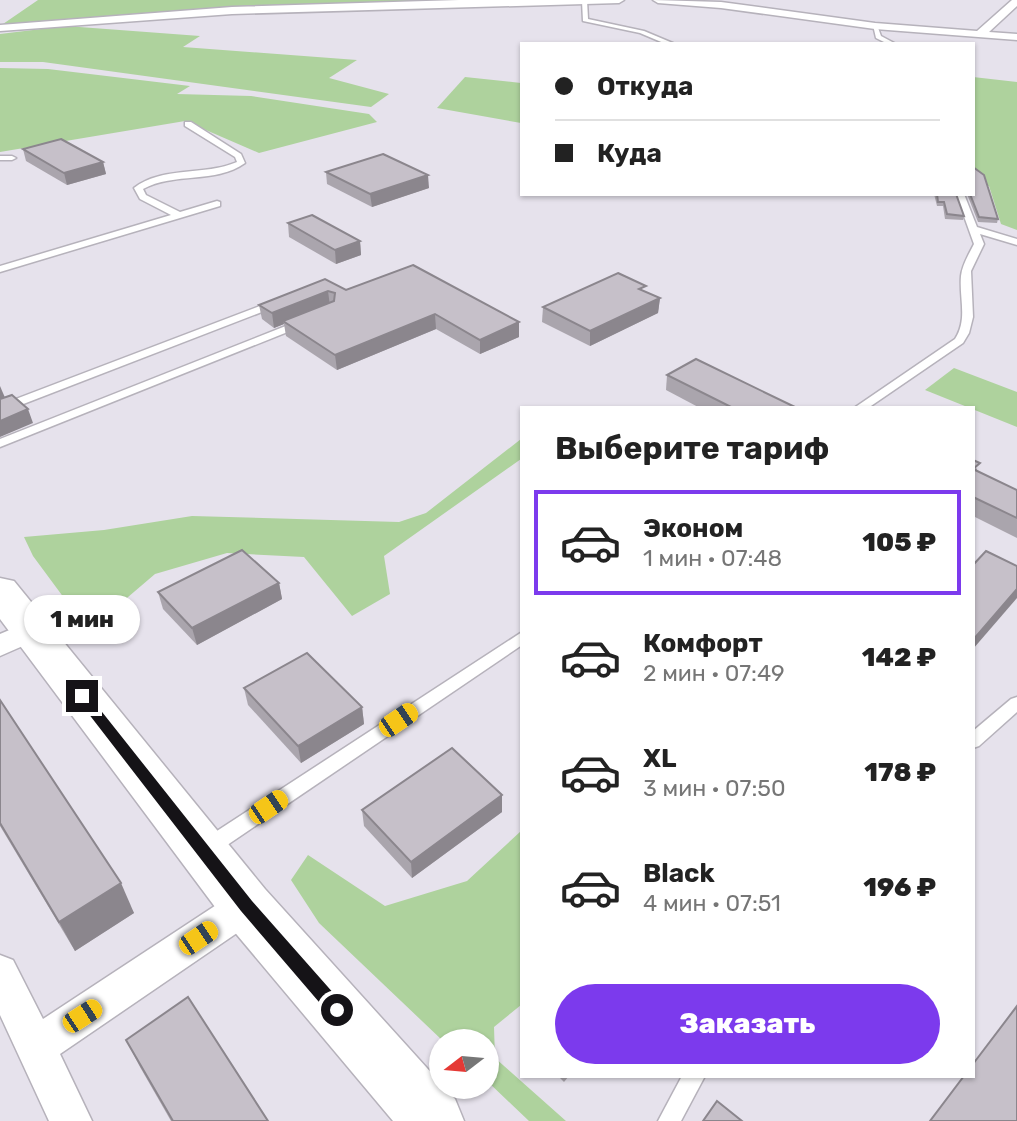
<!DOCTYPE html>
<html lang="ru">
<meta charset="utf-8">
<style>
:root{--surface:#fff;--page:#f6f6f6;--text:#222;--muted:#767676;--line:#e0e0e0;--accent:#7c3aed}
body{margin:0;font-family:Rubik,sans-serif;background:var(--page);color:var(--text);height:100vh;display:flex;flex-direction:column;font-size:26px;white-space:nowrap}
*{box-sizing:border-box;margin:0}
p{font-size:23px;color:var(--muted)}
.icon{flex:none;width:38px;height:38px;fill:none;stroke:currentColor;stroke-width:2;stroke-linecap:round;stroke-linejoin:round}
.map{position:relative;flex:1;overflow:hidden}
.side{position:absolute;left:520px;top:406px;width:455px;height:672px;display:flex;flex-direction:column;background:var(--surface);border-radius:0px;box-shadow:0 2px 5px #0004}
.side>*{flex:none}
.top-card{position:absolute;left:520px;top:42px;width:455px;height:154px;border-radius:0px;box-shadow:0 2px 5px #0004;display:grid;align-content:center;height:154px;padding:0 35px;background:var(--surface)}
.needle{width:46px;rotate:254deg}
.controls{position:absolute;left:429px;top:1029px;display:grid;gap:14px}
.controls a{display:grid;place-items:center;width:70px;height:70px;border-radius:50%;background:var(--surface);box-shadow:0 2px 5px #0004;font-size:35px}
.end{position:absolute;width:32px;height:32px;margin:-16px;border:9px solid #151317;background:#fff;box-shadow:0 0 0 4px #fff}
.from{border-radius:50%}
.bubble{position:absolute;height:49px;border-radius:24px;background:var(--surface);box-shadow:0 2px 5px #0004;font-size:23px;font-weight:800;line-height:49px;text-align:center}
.car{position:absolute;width:21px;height:42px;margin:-21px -10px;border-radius:9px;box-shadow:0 0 5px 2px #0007;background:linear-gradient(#f5c518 24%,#345 0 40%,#f5c518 0 76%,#345 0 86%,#f5c518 0)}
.top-card b{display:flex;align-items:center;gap:24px;height:66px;font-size:26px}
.top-card b+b{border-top:2px solid var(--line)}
.top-card i{width:18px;height:18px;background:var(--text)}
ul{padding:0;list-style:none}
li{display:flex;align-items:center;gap:21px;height:105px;margin:0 14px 10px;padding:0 21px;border:4px solid transparent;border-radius:0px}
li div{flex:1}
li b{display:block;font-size:26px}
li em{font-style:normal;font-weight:800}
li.selected{border-color:var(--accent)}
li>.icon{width:63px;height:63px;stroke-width:1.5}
h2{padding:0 35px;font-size:32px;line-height:84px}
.action{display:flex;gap:14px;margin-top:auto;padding:14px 35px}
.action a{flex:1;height:80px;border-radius:42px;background:var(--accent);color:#fff;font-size:28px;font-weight:800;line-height:80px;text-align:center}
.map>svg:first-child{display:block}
</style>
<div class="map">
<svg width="1017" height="1121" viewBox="0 0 1017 1121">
<rect width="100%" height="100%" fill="#e6e2ec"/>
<g fill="#aed29d">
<path d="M38,0h499l-367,11 -167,13z"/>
<path d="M66,26l134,10 -17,11 174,13 -28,18 60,16 -18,13 -328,-45h-43v-28z"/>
<path d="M0,68l48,1 142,17 -13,8 74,2 118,18 8,8 -118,31 -74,-32 -185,31z"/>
<path d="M465,77l56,6v40l-84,-15z"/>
<path d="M973,77l44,5v148l-16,-6 -12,-38 -16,-1z"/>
<path d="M954,368l63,24v35l-92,-37z"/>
<path d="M521,439v20l-137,97 6,38 -38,22 -48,-59 -77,-4 -72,21 -41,35 -47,-7 -34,-46 -9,-19 80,-7 88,-14 207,6 27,-9z"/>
<path d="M521,831v174l-27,22 1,31 71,63h-37l-42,-40 -1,-40h-43l-124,-118 -28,-43 17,-25 77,51 82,-25z"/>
</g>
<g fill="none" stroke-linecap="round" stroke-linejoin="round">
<g stroke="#b6b2bb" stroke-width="3">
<g id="lane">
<path d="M587,0l1,19 56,12 31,13h-9l-26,-11 -57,-12 -1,-20z"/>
<path d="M873,25h4l4,11 15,8h-8l-12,-6z"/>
<path d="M185,122h6l50,32 4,9c-29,21 -71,9 -102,26l3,6 34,17 37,-11 3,1v4l-220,66v-6l171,-51 -31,-16 -6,-11c27,-22 71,-12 103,-26l-2,-5 -50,-31z"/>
<path d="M0,156h12l4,2 -4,2h-12z"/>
<path d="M956,194h8l13,33 40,12v6l-37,-11 4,10 -13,27 2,46 -4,16 -6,10 -95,65h-14l101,-69c13,-20 4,-41 6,-63 1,-11 8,-22 13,-32z"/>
<path d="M276,300l4,1v4l-280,108v-8z"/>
<path d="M301,320l5,3 -1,2 -305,122v-8z"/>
<path d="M522,632v13l-308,209 -7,2 -7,-2 -2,-6 2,-6z"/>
<path d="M1017,697v15l-38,34 -6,2v-17l38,-32z"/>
<path d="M682,1076h23l-24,45h-23z"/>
</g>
</g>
<g stroke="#b6b2bb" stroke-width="3">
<g id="street">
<path d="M459,0h165l-5,3 -387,11 -232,17v-6l232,-18z"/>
<path d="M653,0l68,2 154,21 102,8 35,-31h5v6l-28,26 28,2v6l-142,-11 -154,-21 -63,-5z"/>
<path d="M31,621l10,3 4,7 -4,7 -41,18v-22z"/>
<path d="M246,890l13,4 5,12 -5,12 -199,136 32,67h-43l-49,-106v-60l13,5 30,59 190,-125z"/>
</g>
</g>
<g stroke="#b6b2bb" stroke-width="3">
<path id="secondary" d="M0,578l14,3 251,308 190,210 9,22h-71l-166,-198 -227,-304z"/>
</g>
<use href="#lane" fill="#fff" fill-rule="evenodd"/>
<use href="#street" fill="#fff" fill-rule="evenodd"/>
<use href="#secondary" fill="#fff" fill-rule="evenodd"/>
</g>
<g fill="#aaa5ad">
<path d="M23,149l80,13 3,12 -39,11 -41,-24z"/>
<path d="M326,172l103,16 -57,19 -45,-23z"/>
<path d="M934,194h22l8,22 -1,4 -18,-1 -2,-13h-6z"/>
<path d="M967,194h6l25,25 -1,4 -19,-1z"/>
<path d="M288,223l72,18 1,14 -25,9 -47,-27z"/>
<path d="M325,279l21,11 173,47 -39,17 -44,-25 -99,41 -51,-34 -2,-12 -10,4 -12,-9 -3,-14z"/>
<path d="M645,292l15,6 -2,15 -68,33 -48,-24 1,-15z"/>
<path d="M667,375l130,33h-97l-34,-18z"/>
<path d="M973,460l5,12 39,18v48l-44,-22z"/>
<path d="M279,583l3,16 -85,46 -34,-36 -5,-17z"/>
<path d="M244,688l118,19 2,17 -63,39 -53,-58z"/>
<path d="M0,700l134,213 -59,38 -75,-125z"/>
<path d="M502,795v17l-90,66 -48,-52 -2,-16z"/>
<path d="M126,1040l142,81h-97l-31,-54z"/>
<path d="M558,1076h11l-5,6z"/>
</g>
<g fill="#8b868d">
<path d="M103,162l3,12 -39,11 -3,-12z"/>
<path d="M428,175l1,13 -57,19 -2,-13z"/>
<path d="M360,241l1,14 -25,9 -1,-14z"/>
<path d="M328,291l2,15 -47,15 1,3 -10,4 -2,-15z"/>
<path d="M660,298l-2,15 -68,33v-15z"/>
<path d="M435,314l1,15 -99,41 -2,-15z"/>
<path d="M519,322v15l-39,17v-14z"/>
<path d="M0,386l6,14 -6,3z"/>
<path d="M28,409l5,14 -33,14v-16z"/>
<path d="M279,583l3,16 -85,46 -5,-17z"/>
<path d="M1017,589v9l-44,51v-9z"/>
<path d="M362,707l2,17 -63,39 -3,-17z"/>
<path d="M502,795v17l-90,66 -1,-16z"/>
<path d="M121,883l13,30 -59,38 -16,-29z"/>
</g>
<g fill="#c6c0c9" stroke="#8b868d" stroke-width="2">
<path d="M61,139l42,23 -39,11 -41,-24z"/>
<path d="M383,154l45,21 -58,19 -44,-22z"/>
<path d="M973,167l11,8 14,44 -19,-2 -9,-23h3z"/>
<path d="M937,194h19l8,22 -17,-2 -3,-12h-6z"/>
<path d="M312,215l48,26 -25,9 -47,-27z"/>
<path d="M413,265l106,57 -39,18 -45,-26 -100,41 -52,-34 51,-20 1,-8 -7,-2 -56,22 -13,-8 66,-26 21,11z"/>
<path d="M618,273l28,13 -7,3 21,9 -70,33 -47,-24z"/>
<path d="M696,359l101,49h-64l-66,-33z"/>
<path d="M12,395l16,14 -28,12v-22z"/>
<path d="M973,460l7,3 -7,6z"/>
<path d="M973,469l44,21v28l-44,-21z"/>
<path d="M242,550l37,33 -87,45 -34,-36z"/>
<path d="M986,551l31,15v23l-44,51v-75z"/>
<path d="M307,653l55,54 -64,39 -54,-58z"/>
<path d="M0,700l121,183 -62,39 -59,-99z"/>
<path d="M452,748l50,47 -91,67 -49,-52z"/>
<path d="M188,997l80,124h-95l-47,-81z"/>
<path d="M1017,1006v115h-87l34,-45h9v-12z"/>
<path d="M717,1101l25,20h-39z"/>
</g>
<path fill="#151317" d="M82,691l5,2 165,208 91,103 3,6 -3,6 -6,3 -6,-3 -90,-105 -163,-211v-7z"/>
</svg>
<div class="controls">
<a><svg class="needle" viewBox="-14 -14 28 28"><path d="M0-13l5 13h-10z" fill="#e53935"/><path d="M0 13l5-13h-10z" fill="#767676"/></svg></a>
</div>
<i class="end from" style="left:337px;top:1010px"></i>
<i class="end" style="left:82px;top:696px"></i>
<div class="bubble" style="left:24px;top:595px;width:116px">1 мин</div>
<i class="car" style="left:398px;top:720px;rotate:56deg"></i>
<i class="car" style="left:268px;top:807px;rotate:56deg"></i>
<i class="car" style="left:198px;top:938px;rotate:56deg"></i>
<i class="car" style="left:82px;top:1016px;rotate:57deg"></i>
<div class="top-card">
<b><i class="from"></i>Откуда</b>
<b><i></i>Куда</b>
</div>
<section class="side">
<h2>Выберите тариф</h2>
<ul>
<li class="selected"><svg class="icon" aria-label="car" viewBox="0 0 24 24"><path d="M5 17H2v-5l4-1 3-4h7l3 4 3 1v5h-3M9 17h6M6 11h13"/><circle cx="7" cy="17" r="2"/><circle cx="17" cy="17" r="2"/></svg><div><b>Эконом</b><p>1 мин · 07:48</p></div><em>105 ₽</em></li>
<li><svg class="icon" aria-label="car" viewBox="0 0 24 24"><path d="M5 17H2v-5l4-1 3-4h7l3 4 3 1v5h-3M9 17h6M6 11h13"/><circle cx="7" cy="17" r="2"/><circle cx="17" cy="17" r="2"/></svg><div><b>Комфорт</b><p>2 мин · 07:49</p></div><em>142 ₽</em></li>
<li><svg class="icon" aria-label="car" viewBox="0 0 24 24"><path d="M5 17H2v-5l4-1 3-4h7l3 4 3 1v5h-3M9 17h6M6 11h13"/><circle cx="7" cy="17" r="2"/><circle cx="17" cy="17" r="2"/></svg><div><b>XL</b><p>3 мин · 07:50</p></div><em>178 ₽</em></li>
<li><svg class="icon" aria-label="car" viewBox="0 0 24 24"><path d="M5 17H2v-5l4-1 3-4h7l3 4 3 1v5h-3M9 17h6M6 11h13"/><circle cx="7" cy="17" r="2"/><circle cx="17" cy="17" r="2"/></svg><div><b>Black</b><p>4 мин · 07:51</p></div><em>196 ₽</em></li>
</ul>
<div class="action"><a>Заказать</a></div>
</section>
</div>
